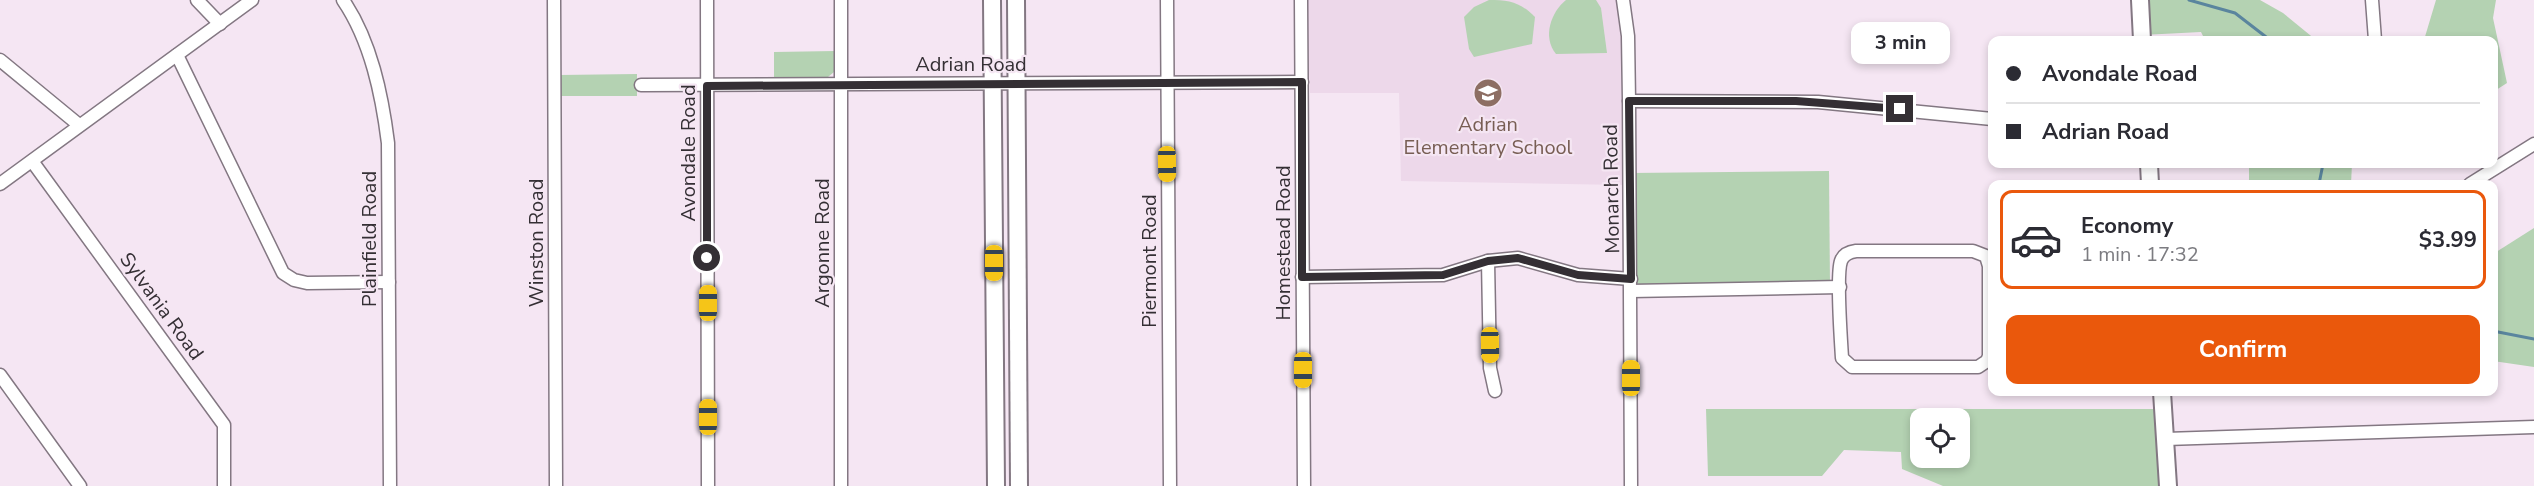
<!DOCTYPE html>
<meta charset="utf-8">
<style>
:root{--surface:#fff;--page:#f7f7f7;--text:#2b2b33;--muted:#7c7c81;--line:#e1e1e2;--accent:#ea580c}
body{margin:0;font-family:"Nunito Sans",sans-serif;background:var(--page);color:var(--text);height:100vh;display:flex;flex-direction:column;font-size:22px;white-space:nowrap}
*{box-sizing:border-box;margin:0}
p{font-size:20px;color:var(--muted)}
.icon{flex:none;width:33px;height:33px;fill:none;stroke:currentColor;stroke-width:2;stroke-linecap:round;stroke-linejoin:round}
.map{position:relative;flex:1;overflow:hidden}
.panel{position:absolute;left:1988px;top:180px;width:510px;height:216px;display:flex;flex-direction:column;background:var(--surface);border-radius:12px;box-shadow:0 3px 9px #0003}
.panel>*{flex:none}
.top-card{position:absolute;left:1988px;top:36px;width:510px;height:132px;border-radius:12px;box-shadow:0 3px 9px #0003;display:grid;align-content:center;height:132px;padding:0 18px;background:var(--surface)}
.controls{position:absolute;left:1910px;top:408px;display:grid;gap:12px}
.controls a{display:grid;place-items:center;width:60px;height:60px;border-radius:12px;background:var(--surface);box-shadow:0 3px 9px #0003;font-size:30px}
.end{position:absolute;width:27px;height:27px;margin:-14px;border:8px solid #342f34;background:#fff;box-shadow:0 0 0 3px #fff}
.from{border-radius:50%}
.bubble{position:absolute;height:42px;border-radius:12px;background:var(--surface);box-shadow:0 3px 9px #0003;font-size:20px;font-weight:700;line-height:42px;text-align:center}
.car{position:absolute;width:18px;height:36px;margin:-18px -9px;border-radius:8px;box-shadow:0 0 4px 2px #0007;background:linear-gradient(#f5c518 24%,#345 0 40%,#f5c518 0 76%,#345 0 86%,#f5c518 0)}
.top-card b{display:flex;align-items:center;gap:21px;height:57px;font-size:22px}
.top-card b+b{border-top:2px solid var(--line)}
.top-card i{width:15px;height:15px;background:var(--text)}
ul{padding:10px 0 0;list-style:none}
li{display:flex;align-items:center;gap:18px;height:99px;margin:0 12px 9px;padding:0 6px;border:3px solid var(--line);border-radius:12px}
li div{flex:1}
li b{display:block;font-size:22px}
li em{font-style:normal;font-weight:700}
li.current{border-color:var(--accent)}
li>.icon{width:54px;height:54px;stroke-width:1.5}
.button{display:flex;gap:12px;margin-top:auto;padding:12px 18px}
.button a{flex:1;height:69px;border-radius:12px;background:var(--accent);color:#fff;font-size:24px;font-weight:700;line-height:69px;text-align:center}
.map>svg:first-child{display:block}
</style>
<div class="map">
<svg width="2534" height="486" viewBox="0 0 2534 486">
<rect width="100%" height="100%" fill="#f5e6f3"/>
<path fill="#edd8ea" d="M1306,0h310l5,37 1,148 -221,-4 -2,-88h-89z"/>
<g fill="#b4d2b2" fill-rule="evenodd">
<path d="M1489,0c20,0 31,2 46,17l-3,27 -58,13 -5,-8 -5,-32 10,-10z"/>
<path d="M1566,0h30l5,8 6,45 -51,1c-14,-17 -5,-42 10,-54z"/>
<path d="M2140,0h120l23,13 33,27h-111l-4,-8 -59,3z"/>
<path d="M2436,0h60l-3,18 14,65 -14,9v-52h-69z"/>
<path d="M835,51l-1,21 -6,5 -54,2v-27z"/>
<path d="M637,74v22h-78v-21z"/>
<path d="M2249,164h103l-1,20h-102z"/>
<path d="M1829,171l1,116 -199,4 -1,-118z"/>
<path d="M2534,228v139l-41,-6v-107z"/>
<path d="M1706,409h457l5,77h-225l-41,-17 -1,-17 -57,-2 -22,26h-114zM1920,418h39v40h-39z"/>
</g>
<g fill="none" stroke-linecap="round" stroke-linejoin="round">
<g stroke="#5a859e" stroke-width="3">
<path d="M2189,0l46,13 35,27"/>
<path d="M2319,184l4,-20"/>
<path d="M2493,331l41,8"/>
</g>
<g stroke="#837782" stroke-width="15">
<g id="street">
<path d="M197,0l23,24"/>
<path d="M343,0c28,41 39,95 45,143l2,343"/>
<path d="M554,0l2,486"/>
<path d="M707,0l1,486"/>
<path d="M841,0v486"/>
<path d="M1167,0l3,486"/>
<path d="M1301,0l3,486"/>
<path d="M1623,0l5,36 1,65 2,385"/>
<path d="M2372,0l3,40"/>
<path d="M177,55l106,218 11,7 13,3 82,-1"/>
<path d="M0,60l79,65"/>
<path d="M641,85l661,-3"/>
<path d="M1629,101l189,1 174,17"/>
<path d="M32,161l192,264v61"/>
<path d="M0,184l252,-184"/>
<path d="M2470,184l64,-40"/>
<path d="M1973,251l13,5 3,10v90l-2,5 -9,6h-126l-10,-9c-1,-18 -6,-83 -1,-97 2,-6 8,-9 15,-10z"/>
<path d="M1488,261l2,107 5,23"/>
<path d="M1302,277l141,-2 45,-14 30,-3 60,17 53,4"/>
<path d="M1631,291l209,-4"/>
<path d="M0,375l80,111"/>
<path d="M2166,439l368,-12"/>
</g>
</g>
<g stroke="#837782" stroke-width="20">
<g id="secondary">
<path d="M992,0l4,486"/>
<path d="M1016,0l3,486"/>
<path d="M2140,0l2,40"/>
<path d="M2149,164l1,20"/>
<path d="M2162,392l6,94"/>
</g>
</g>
<use href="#street" stroke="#fff" stroke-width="12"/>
<use href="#secondary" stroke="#fff" stroke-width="16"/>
</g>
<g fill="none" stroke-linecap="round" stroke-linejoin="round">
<path stroke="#342f34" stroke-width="8" d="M707,258v-172l595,-4v195l141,-2 45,-14 30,-3 60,17 53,4 -2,-178h167l104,8"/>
</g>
<defs>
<g id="school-disc" transform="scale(1.5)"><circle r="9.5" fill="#8d6e63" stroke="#f5e6f3"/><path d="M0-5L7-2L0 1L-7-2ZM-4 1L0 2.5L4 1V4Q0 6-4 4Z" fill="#fff"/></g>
</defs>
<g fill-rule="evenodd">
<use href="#school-disc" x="1488" y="93"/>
</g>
<g text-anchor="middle" stroke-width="4.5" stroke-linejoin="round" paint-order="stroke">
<g font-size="20" fill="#342f34" stroke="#f5e6f3">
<text x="971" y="71">Adrian Road</text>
<text transform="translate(688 153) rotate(-90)" y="7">Avondale Road</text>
<text transform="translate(1611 189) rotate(-91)" y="7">Monarch Road</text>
<text transform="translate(369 239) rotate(-90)" y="7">Plainfield Road</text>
<text transform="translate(536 243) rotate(-90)" y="7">Winston Road</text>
<text transform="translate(822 243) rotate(-90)" y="7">Argonne Road</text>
<text transform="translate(1283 243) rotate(-90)" y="7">Homestead Road</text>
<text transform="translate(1149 261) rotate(-90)" y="7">Piermont Road</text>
<text transform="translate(162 306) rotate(54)" y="7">Sylvania Road</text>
</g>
<g font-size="20" fill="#785e54" stroke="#f5e6f3">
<text x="1488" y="131">Adrian<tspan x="1488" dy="23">Elementary School</tspan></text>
</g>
</g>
</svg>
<div class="controls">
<a><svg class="icon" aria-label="locate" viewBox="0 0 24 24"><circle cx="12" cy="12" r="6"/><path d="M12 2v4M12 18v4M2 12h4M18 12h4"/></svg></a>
</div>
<i class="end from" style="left:707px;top:258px"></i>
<i class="end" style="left:1900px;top:109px"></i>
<div class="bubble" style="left:1851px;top:22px;width:99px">3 min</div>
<i class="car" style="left:1167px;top:164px;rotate:179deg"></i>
<i class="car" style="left:994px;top:263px;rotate:180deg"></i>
<i class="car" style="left:708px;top:303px;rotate:0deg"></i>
<i class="car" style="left:1490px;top:345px;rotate:179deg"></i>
<i class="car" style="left:1303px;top:370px;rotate:180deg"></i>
<i class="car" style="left:1631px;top:378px;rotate:0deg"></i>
<i class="car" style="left:708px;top:417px;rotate:0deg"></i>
<div class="top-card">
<b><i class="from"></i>Avondale Road</b>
<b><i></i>Adrian Road</b>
</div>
<section class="panel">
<ul>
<li class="current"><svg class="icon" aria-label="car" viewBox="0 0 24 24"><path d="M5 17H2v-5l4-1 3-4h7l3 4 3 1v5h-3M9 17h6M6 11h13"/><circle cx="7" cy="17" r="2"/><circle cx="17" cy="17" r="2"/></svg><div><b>Economy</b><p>1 min · 17:32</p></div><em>$3.99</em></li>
</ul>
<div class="button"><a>Confirm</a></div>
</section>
</div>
